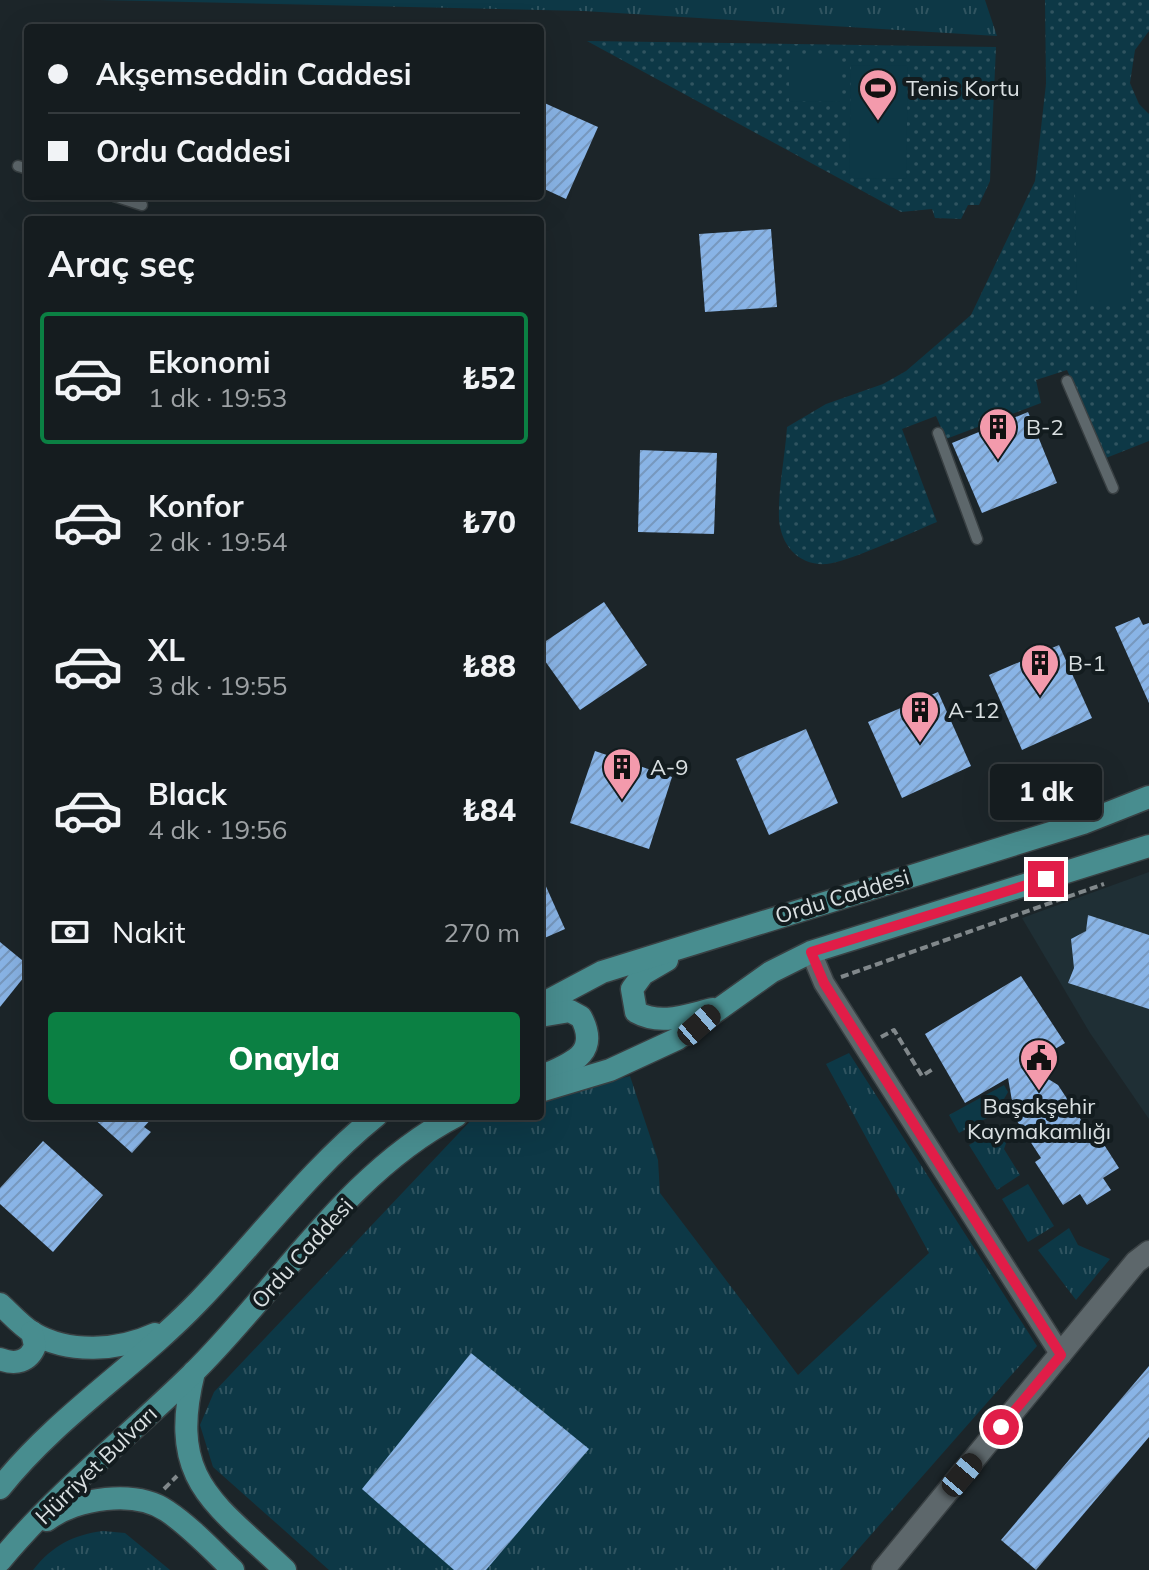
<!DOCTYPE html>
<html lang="tr">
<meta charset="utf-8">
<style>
:root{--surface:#151c1f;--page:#22292c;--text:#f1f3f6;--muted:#9da1a4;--line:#343a3d;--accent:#0b8043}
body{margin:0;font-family:Mulish,sans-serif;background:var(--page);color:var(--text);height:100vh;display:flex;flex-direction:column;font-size:30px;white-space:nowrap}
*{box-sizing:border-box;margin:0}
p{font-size:26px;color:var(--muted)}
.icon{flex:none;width:44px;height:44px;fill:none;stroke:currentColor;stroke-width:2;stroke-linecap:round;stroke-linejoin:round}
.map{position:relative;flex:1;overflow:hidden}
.panel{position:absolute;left:24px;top:216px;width:520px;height:904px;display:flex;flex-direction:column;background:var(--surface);border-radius:8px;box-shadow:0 8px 32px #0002,0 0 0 2px var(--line)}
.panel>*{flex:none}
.guide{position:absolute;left:24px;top:24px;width:520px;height:176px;border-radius:8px;box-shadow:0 8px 32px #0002,0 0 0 2px var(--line);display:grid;align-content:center;height:176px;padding:0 24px;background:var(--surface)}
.end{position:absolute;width:36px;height:36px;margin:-18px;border:10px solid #e11d48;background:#fff;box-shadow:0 0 0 4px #fff}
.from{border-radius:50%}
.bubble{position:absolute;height:56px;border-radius:8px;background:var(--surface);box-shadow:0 8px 32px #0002,0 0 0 2px var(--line);font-size:26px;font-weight:800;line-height:56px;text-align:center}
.car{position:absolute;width:24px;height:48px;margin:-24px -12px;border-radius:10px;box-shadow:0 0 6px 2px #0007;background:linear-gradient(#222 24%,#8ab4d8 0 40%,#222 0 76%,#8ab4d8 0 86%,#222 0)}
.guide b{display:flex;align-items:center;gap:28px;height:76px;font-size:30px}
.guide b+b{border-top:2px solid var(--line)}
.guide i{width:20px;height:20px;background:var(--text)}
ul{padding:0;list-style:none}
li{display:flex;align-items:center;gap:24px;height:132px;margin:0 16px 12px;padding:0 8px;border:4px solid transparent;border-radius:8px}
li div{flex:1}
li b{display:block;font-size:30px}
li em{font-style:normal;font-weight:800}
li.active{border-color:var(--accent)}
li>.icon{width:72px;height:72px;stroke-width:1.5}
h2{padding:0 24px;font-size:36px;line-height:96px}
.pay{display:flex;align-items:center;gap:20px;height:88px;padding:0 24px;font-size:30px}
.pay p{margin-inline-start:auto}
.primary-button{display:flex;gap:16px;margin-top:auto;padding:16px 24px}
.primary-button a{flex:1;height:92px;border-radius:8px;background:var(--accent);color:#fff;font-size:32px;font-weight:800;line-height:92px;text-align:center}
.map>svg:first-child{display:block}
</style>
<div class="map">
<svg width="1149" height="1570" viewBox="0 0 1149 1570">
<defs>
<pattern id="grass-tufts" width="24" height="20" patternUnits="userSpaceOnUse" patternTransform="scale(2)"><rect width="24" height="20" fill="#0d3846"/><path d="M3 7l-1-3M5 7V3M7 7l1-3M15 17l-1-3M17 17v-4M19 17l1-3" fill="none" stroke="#305460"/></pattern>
<pattern id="park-dots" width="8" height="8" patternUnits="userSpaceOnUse" patternTransform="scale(2)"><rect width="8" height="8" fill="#0d3846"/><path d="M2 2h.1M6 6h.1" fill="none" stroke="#305460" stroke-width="1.8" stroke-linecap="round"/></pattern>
<pattern id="building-hatch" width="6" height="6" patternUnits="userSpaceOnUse" patternTransform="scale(2)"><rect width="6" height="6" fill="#89b4e6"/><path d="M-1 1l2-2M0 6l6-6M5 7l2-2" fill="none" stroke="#7798be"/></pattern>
</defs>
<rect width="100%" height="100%" fill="#1c2529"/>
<path fill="#1f2f35" d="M1149,872v247l-59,-86 -68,-115z"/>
<g fill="url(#grass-tufts)">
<path d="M100,0h885l12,36 -413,-25z"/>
<path d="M849,1053l188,293 -197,224h-511l-116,-103 -13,-42 14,-33 261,-276h65v-17l90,-23 28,84 2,33 138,182 131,-122 -103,-189z"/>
<path d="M1004,1085l4,7 -12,21 -37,20 -10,-18z"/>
<path d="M1001,1126l7,11 -4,12 16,26 -23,15 -28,-45z"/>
<path d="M1028,1184l26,42 -26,16 -26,-43z"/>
<path d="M1069,1228l9,17 32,14 -34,41 -38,-50z"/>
<path d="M103,1531l22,2 45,37h-137c19,-24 39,-35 70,-39z"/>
</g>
<g fill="url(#park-dots)">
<path d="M1045,0h104v31l-14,19 -5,33 9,21 10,10v327l-43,17 -39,-88 -31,10 5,23 -95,36 -10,-23 -34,13 35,93c-24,10 -89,40 -110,42 -28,2 -46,-18 -48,-45 -1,-30 6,-62 8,-92l39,-23 57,-20 23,-13 65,-56 64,-134 11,-97z"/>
<path d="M587,41l409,6 -6,134 -11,24h-11l-7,14 -26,-1 -3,-9 -31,3z"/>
</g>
<g fill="#0d3846">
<path d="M789,56h51v46l-51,-1z"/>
<path d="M851,65l57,1 -2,113 -57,-1z"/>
<path d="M1075,191h55l1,114h-54z"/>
</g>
<g fill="url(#building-hatch)">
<path d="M540,101l58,26 -32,72 -26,-12z"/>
<path d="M771,229l6,78 -72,5 -6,-78z"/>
<path d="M1028,412l29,71 -75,30 -30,-70z"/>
<path d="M640,450l77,3 -3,81 -76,-2z"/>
<path d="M604,602l43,63 -67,45 -40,-56v-9z"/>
<path d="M1139,617l4,8 6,-2v80l-34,-76z"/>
<path d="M1059,645l33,73 -70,32 -33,-75z"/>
<path d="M938,692l33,74 -69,32 -34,-76z"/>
<path d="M806,729l32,74 -69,32 -33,-76z"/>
<path d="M595,751l77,26 -23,72 -79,-26z"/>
<path d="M540,873l25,56 -25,11z"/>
<path d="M1088,915l61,20v74l-81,-26 6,-15 -3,-29 15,-8z"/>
<path d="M0,942l28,23v7l-28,35z"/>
<path d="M1021,976l44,67 -38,23 31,19 31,47 5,-3 25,39 -16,10 8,12 -24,15 -7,-11 -17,11 -28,-43 6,-4 -26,-40 -7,-40 -43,25 -40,-69z"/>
<path d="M91,1116h63l-10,11 7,5 -19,21z"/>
<path d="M43,1141l60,54 -50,57 -53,-48v-16z"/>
<path d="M471,1353l118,96 -103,121h-32l-92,-81z"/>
<path d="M1149,1366v71l-113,133 -35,-30z"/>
</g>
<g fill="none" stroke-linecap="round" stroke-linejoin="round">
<g stroke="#394043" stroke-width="13">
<g id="service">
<path d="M18,166l10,3"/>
<path d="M114,196l28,9"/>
<path d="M1067,381l46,107"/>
<path d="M938,433l39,106"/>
</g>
</g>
<g stroke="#394043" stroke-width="23">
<path id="minor" d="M811,952l13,31 237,372"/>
</g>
<g stroke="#394043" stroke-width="25">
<path id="tertiary" d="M883,1570l253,-308 13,-10"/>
</g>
<g stroke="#394043" stroke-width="25">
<g id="primary">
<path d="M667,960l-24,14 -11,15 4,23c25,14 51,3 77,-3"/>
<path d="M540,1005l62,-33 481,-149 66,-26"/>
<path d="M540,1016l30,-5 11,6c20,38 -12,47 -41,60"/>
<path d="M540,1091l70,-21 67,-31 94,-67 40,-20 338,-106"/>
<path d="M0,1304c10,9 21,22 33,29 36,21 85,18 122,1"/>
<path d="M0,1359c15,6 29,3 35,-13l-3,-14"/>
<path d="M194,1372c-27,109 20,130 91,198"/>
<path d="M0,1488c57,-72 136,-121 199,-187 60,-62 110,-131 177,-185"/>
<path d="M47,1520c29,-22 88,-31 120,-9 24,16 45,39 66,59"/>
<path d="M0,1561c57,-69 129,-125 192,-187 87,-85 154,-201 264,-258"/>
</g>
</g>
<g stroke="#81888b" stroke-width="4" stroke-dasharray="8 4" stroke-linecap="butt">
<path d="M841,977l263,-93"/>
<path d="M881,1037l13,-7 28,46 11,-7"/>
<path d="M164,1489l13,-13"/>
</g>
<use href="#service" stroke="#5d676b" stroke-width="10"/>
<use href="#minor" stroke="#5d676b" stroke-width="20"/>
<use href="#tertiary" stroke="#5d676b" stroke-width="22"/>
<use href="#primary" stroke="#488d8f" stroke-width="22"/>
</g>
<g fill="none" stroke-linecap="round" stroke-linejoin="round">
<path stroke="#e11d48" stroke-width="10" d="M1001,1427l60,-72 -237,-372 -13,-31 235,-73"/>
</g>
<defs>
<g id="stadium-pin" transform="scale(2)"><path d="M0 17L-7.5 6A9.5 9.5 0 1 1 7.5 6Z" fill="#f39aac" stroke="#131c1f"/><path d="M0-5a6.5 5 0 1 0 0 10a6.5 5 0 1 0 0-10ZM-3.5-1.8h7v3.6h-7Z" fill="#111"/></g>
<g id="building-pin" transform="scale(2)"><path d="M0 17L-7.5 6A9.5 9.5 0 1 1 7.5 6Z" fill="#f39aac" stroke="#131c1f"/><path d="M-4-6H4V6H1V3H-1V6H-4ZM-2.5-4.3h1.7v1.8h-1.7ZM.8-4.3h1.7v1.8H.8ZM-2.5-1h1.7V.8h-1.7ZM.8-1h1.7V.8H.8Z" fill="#111"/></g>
<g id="civic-pin" transform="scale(2)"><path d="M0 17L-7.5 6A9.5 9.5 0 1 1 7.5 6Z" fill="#f39aac" stroke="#131c1f"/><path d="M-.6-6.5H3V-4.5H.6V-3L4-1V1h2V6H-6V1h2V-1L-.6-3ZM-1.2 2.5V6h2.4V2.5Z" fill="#111"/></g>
</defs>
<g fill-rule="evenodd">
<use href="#stadium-pin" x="878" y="88"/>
<use href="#building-pin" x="998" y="427"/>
<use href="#building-pin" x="1040" y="663"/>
<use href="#building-pin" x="920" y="710"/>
<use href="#building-pin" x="622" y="767"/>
<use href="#civic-pin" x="1039" y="1058"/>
</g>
<g text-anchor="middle" stroke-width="8" stroke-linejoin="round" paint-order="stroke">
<g font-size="22" fill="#dae0e2" stroke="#131c1f" text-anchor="start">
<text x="906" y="96">Tenis Kortu</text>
<text x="1026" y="435">B-2</text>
<text x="1068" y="671">B-1</text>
<text x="948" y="718">A-12</text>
<text x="650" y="775">A-9</text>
<text x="1039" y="1114" text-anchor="middle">Başakşehir<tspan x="1039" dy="25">Kaymakamlığı</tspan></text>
</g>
<g font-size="22" fill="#dae0e2" stroke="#131c1f">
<text transform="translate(842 896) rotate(-17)" y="8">Ordu Caddesi</text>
<text transform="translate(302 1253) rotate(-48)" y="8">Ordu Caddesi</text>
<text transform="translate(96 1465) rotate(-44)" y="8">Hürriyet Bulvarı</text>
</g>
</g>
</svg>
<i class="end from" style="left:1001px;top:1427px"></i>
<i class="end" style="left:1046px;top:879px"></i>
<div class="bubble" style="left:990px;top:764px;width:112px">1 dk</div>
<i class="car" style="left:699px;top:1025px;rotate:49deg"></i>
<i class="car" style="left:962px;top:1475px;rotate:40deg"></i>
<div class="guide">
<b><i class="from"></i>Akşemseddin Caddesi</b>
<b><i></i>Ordu Caddesi</b>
</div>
<section class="panel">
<h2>Araç seç</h2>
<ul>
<li class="active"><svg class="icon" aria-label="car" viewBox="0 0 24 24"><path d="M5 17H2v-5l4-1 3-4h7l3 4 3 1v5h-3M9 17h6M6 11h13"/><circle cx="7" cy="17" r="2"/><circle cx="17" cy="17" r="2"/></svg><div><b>Ekonomi</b><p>1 dk · 19:53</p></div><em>₺52</em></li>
<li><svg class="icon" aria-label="car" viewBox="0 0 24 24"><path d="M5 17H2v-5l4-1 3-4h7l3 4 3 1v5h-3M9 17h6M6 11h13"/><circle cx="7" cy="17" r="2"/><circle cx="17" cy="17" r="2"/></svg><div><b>Konfor</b><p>2 dk · 19:54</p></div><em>₺70</em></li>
<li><svg class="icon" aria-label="car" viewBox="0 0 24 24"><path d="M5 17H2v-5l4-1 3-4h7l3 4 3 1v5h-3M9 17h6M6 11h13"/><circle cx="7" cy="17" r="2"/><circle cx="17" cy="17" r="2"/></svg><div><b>XL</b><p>3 dk · 19:55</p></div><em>₺88</em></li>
<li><svg class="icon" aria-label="car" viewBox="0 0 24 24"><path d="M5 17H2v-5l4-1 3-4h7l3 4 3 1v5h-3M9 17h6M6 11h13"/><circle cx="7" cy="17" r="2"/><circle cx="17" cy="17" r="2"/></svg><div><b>Black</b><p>4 dk · 19:56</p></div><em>₺84</em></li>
</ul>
<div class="pay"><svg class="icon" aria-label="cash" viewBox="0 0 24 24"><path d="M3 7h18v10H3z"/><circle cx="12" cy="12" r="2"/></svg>Nakit<p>270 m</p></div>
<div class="primary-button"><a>Onayla</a></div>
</section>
</div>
